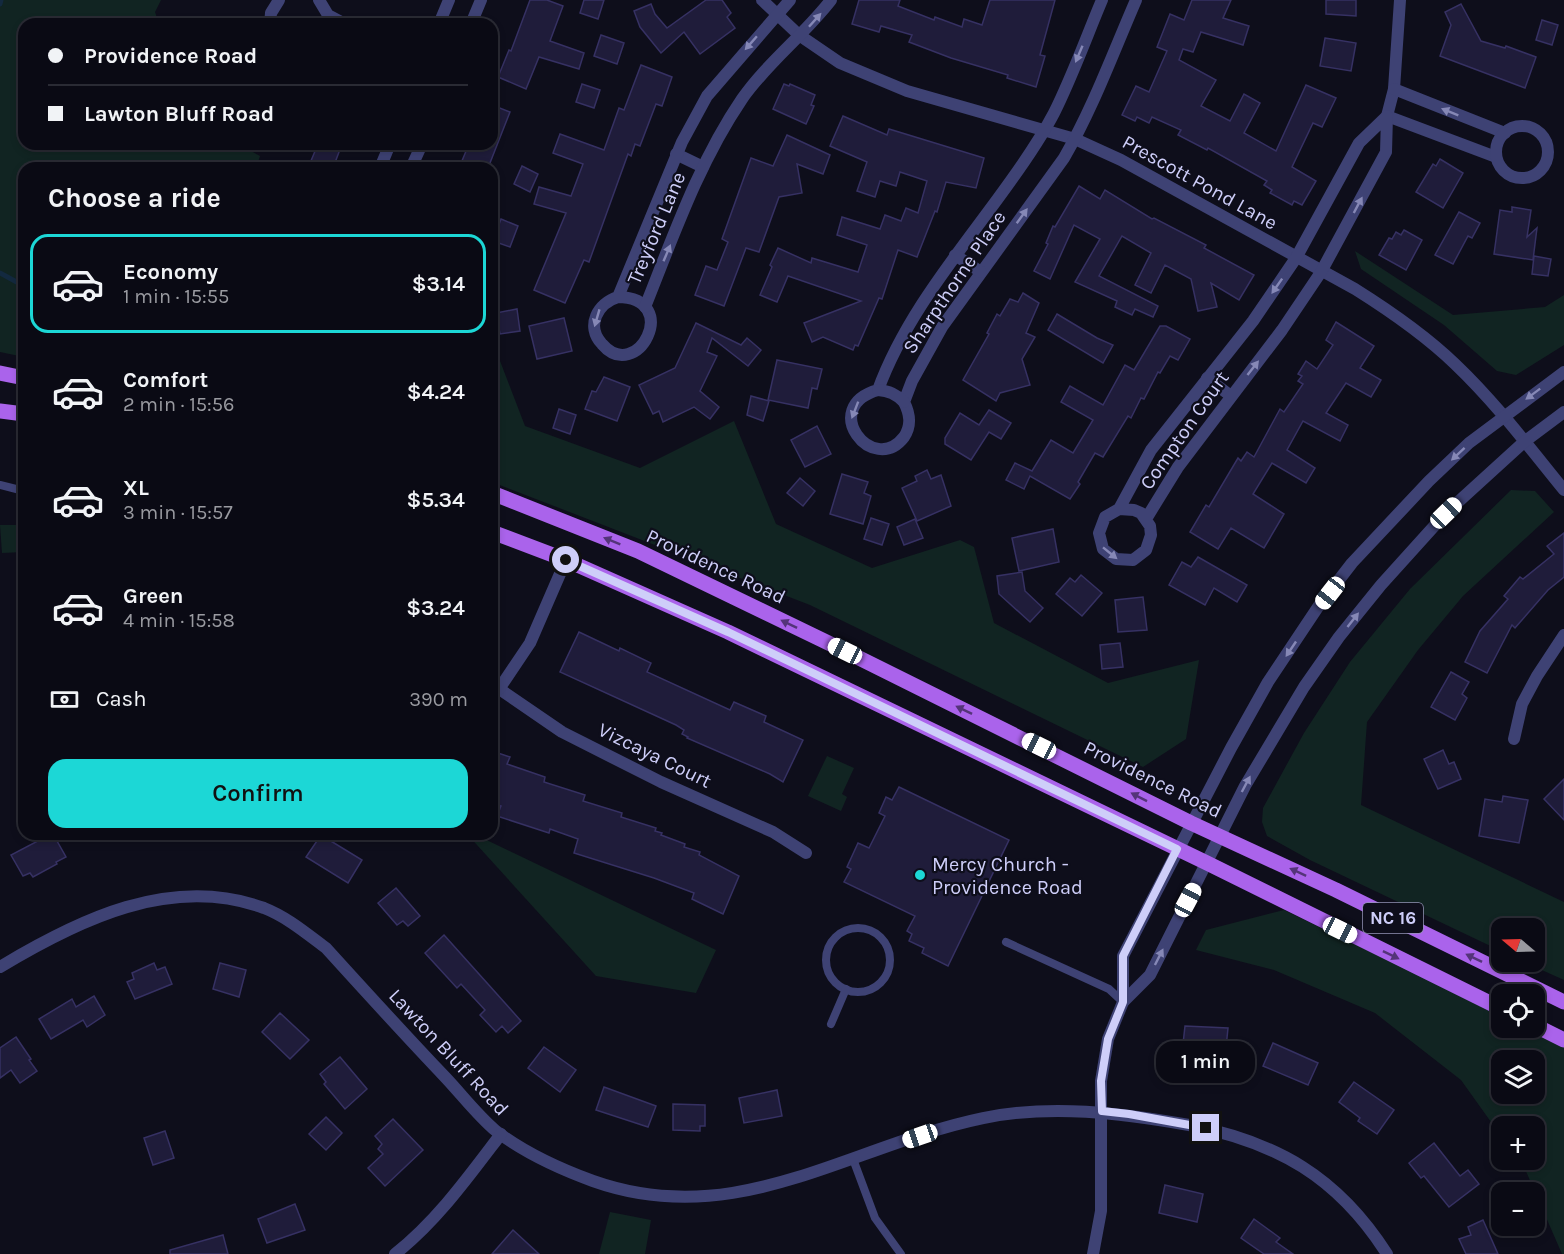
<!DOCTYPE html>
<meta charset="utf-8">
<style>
:root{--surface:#0a0a14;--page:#13131d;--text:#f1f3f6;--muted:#999aa0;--line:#2a2b34;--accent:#1cd7d6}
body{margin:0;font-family:Karla,sans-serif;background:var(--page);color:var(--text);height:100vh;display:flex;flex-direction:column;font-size:22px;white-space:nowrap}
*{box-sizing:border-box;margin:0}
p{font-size:20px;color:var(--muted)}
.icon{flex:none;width:33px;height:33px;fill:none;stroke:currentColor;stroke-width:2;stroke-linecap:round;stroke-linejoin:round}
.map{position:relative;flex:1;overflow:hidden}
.side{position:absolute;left:18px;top:162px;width:480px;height:678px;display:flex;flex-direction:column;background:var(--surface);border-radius:18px;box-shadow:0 3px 9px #0003,0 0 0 2px var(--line)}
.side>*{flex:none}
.top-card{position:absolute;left:18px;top:18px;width:480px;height:132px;border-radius:18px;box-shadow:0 3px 9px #0003,0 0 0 2px var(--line);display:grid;align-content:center;height:132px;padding:0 30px;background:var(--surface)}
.needle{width:39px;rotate:289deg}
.fabs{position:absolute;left:1491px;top:918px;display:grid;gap:12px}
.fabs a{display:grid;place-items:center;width:54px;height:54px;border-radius:12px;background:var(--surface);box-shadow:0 3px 9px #0003,0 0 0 2px var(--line);font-size:30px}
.end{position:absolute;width:27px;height:27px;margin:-14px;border:8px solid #cecef9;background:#111;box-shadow:0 0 0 3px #111}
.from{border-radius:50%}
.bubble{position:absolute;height:42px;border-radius:18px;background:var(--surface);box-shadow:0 3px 9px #0003,0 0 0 2px var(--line);font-size:20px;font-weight:600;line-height:42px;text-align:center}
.car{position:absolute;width:18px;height:36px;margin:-18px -9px;border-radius:8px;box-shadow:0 0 4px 2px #0007;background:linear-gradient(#fff 24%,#345 0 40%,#fff 0 76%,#345 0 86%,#fff 0)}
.top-card b{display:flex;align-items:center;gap:21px;height:57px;font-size:22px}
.top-card b+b{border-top:2px solid var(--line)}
.top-card i{width:15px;height:15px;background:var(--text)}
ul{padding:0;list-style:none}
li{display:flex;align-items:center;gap:18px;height:99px;margin:0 12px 9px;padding:0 18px;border:3px solid transparent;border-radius:18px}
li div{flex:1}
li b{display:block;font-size:22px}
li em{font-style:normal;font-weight:600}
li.current{border-color:var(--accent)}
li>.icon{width:54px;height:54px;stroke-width:1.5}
h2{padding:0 30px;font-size:27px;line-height:72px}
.pay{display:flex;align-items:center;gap:15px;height:66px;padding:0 30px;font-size:22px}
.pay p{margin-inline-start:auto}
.button{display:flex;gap:12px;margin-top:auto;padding:12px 30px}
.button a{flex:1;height:69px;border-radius:18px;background:var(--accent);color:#111;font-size:24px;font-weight:600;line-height:69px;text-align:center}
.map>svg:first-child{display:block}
</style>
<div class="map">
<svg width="1564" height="1254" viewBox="0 0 1564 1254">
<rect width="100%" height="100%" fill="#0e0e1b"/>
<g fill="#112422" fill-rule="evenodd">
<path d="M0,0h161l-6,12 4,12h-135v120h214l22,12 -4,12h-232v189l-24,-5z"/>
<path d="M1355,251l98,64 92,-8 19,-12v50l-48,30 -19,-4 -53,-46 -83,-56z"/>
<path d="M492,340l33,86 115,42 94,-47 42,103 96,44 88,-28 14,7 20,76 114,60 91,-23 -13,79 -43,28 -333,-162 -318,-123z"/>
<path d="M1511,490l24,1 19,21 -91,84 -45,54 -51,72 -6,83 203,97v78l-40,-18h10v-34h-32l-1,23 -191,-91 -43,-24 -5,-14 1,-14 41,-75 46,-71 60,-73z"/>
<path d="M0,525h24v27l-22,1z"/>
<path d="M827,756l27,12 -12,26 5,3 -6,14 -33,-15z"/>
<path d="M467,834h7l242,116 -20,43 -100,-17z"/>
<path d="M1284,910l217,105 1,13h26l36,17v209h-2l-37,-85 -6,-9h15v-34h-32l-1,10 -40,-56 -86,-67 -101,-43 -78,-20 10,-20zM1502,1060h32v34h-32z"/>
<path d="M610,1212l41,8 -6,34h-46z"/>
</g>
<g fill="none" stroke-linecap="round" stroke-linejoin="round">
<g stroke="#13293f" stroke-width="5">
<path d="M0,4l1,-4"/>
<path d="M0,273l24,13"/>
</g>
</g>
<g fill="#1f1c3a" stroke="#363163" stroke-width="1.5">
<path d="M530,0h17l16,6 -13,35 34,12 -5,16 -40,-12 -13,32 -28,-12 11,-27 2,1z"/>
<path d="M584,0h20l-6,19 -18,-6z"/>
<path d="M706,0h16l9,13 -4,4 8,11 -35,26 -16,-22 -23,21 -21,-26 -6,-16 17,-7 4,10 12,14z"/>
<path d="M859,0h41l-2,6 36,14 1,-3 27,10 2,-8 18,6 8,-25h65l-15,55 5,1 -9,31 -29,-9 1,-3 -57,-17 -42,-16 3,-7 -31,-9 -2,6 -27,-8z"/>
<path d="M1192,0h39l-8,18 26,8 -6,19 -42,-13 -8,20 -10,-3 -4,11 37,20 -15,26 29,15 14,-27 16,9 -16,30 32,18 30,-66 30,13 -14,29 -9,-4 -21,44 24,14 -14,24 -8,-4 -2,4 -22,-12 2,-3 -8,-5 3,-4 -59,-33 -1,2 -29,-15 3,-5 -29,-13 -3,6 -12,-6 -2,4 -13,-6 14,-29 13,6 18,-41 -10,-4 13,-33 14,6z"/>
<path d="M1326,0h30v16l-30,-2z"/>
<path d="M1461,4l20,37 24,7 1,-2 30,11 -11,31 -85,-32 11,-31 -6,-13z"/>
<path d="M1542,20l16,5 -6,20 -16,-5z"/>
<path d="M601,35l23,8 -7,21 -23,-8z"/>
<path d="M1325,38l31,5 -5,28 -31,-5z"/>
<path d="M641,65l31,12 -10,29 -6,-2 -16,42 -5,-2 -4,12 -3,-2 -39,108 -5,-2 -19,43 -31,-13 32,-77 -32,-9 5,-17 32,9 12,-32 -30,-11 7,-19 44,16 15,-42 5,2z"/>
<path d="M582,84l18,6 -6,18 -18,-6z"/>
<path d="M784,84l5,2 1,-2 25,11 -4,10 3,1 -8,18 -33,-15z"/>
<path d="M492,105l18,7 -22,56h-29l10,-24h23z"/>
<path d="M843,116l44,19 2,-6 95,29 -8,30 -30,-6 -9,30 -2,-1 -18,46 -19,-7 -16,49 -3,-1 -21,48 -3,-1 -2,5 -30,-13 -11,5 -8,-19 57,-22 -73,-25 -11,26 -17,-7 12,-28 -2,-2 8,-17 33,15 1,-5 46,14 9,-27 -30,-10 5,-18 38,12 5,-14 16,6 5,-13 12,5 9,-32 -27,-9 -4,14 -16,-5 -5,16 -18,-6 10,-29 -37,-16z"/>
<path d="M787,135l43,20 -7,19 -26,-10 5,29 -23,4 -20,55 -13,-4 -22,58 -29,-11 11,-29 11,4 11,-28 -6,-3 29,-81 22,8z"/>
<path d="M318,144h24l-9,24h-25z"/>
<path d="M1440,159l23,14 -20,35 -27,-16 17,-28 3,2z"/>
<path d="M522,166l16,8 -8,18 -16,-8z"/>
<path d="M1079,186l21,13 5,-9 47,29 2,-1 52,27 -2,3 50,27 -15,25 -28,-17 6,24 -19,4 -7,-32 -26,-14 -14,28 -16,-8 16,-32 -29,-17 -23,40 59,30 -5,11 -18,-8 -3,6 -17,-8 2,-6 -42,-19 25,-43 -26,-14 -24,54 -16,-8 14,-27 -2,-1 7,-17 2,1z"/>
<path d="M1512,207l19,3 -4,27 10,-9 -4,32 -39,-6 6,-44 12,2z"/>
<path d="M1459,212l21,11 -8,15 -4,-2 -15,28 -18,-9z"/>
<path d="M501,219l17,7 -8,21 -17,-6z"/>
<path d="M1404,230l18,10 -16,30 -27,-15 10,-17 3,1 4,-7 5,3z"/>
<path d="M1534,256l17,3 -3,17 -16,-2z"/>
<path d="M1023,293l16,10 -13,30 9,4 -13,22 8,26 -30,8 -4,8 -33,-21 26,-46 -2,-1 10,-19 3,2 10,-17 8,3z"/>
<path d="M517,309l3,22 -20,3 -4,-21z"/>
<path d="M1057,314l40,24 16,7 -10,18 -55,-33z"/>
<path d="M564,318l8,33 -35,8 -8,-33z"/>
<path d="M1336,322l38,24 -14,22 21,12 -10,17 -25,-14 -20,30 22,12 -8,16 -37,-20 -16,29 28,18 -9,15 -34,-20 -19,31 31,20 -20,34 -33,-20 -13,21 -28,-17 16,-27 3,2 29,-49 3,3 6,-9 7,5 26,-48 4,3 19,-28 -5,-3 4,-5 -4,-2 8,-13 11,8 16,-24 -7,-5z"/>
<path d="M696,323l45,22 6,-7 14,12 -13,16 -36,-28 -5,14 10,4 -17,35 19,16 -9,12 -16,-12 -31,15 -4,-11 -6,3 -14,-29 36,-17z"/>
<path d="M1160,326h6l24,13 -12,21 -8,-4 -10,17 -2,-1 -14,27 -3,-1 -10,20 -3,-2 -25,41 -8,-4 -17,29 2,2 -10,15 -40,-23 -6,13 -18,-9 9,-17 17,8 19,-31 22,13 20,-33 -32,-18 9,-16 33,19 22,-40 9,5z"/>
<path d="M777,360l45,9 -5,20 -5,-1 -4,20 -40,-8z"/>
<path d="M604,377l26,10 -13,34 -32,-12 7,-18 4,1z"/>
<path d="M751,396l18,5 -6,20 -16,-6z"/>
<path d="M559,409l17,6 -6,19 -17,-6z"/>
<path d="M989,410l22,13 -10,16 -12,-7 -18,28 -26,-16v-6l15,-25 19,12z"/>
<path d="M817,426l14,28 -26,13 -14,-27z"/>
<path d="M927,470l4,9 10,-4 10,31 -34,15 -15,-33 15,-7 -2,-5z"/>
<path d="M842,474l26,8 -4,11 7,3 -8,28 -33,-10z"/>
<path d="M800,478l15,13 -12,15 -16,-13z"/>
<path d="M871,518l18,6 -7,21 -18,-6z"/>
<path d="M915,519l8,19 -19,7 -7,-18z"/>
<path d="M1053,529l6,33 -40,9 -7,-33z"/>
<path d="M1564,533v44l-16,13 -33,38 -3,-3 -25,48 -22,-11 15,-31 28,-32 -4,-3 16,-19 3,2 31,-25 -7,-8z"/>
<path d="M1198,557l49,28 -10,17 -23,-14 -9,17 -36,-20 13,-23 9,5z"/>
<path d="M1022,572l3,19 18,17 -13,14 -31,-28 -2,-18z"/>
<path d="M1081,575l21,18 -20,23 -26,-22 14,-16 5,4z"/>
<path d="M1143,597l4,33 -29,2 -3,-32z"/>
<path d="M579,632l40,19 1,-3 31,15 -4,9 83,38 4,-8 32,14 -2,6 39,18 -20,42 -13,-8 -83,-36 1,-1 -6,-3 2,-4 -8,-5 -116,-53z"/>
<path d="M1120,643l3,24 -21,2 -2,-24z"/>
<path d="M1451,672l18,10 -7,12 5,4 -12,22 -24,-13z"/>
<path d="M1443,750l6,14 5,-2 7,17 -23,10 -14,-30z"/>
<path d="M492,751l18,6 -3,7 38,13 -1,5 41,13 -2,6 39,12 -1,4 35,11 -1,3 7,2 -1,2 24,9 -1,3 16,5 -1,3 40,21 -16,38 -31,-15 2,-6 -40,-15 -80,-25 4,-14 -28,-10 -1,4 -52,-17 4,-10 -9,-3z"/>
<path d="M1564,779v41l-20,-21z"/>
<path d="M899,787l110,53 -61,126 -26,-13 2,-5 -15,-7 3,-7 -5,-3 8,-15 -71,-34 7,-13 -4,-2 11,-24 11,5 16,-32 -6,-3 7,-16 6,3z"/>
<path d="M1503,796l25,4 -9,43 -40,-7 6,-37 17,3z"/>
<path d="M51,834h2l13,23 -10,5 1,2 -24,13 -3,-4 -7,3 -12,-21z"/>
<path d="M321,835l41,25 -14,23 -42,-26z"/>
<path d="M396,888l24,28 -12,10 -5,-5 -6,4 -19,-22z"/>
<path d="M444,935l77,86 -13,12 -6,-7 -6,6 -16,-17 5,-5 -24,-26 -4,4 -32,-35z"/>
<path d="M154,963l3,7 8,-3 7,17 -37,15 -8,-17 7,-3 -2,-6z"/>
<path d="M220,963l26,7 -7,27 -26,-8z"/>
<path d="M94,996l11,19 -18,12 -4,-7 -32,19 -12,-20 33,-20 4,8z"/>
<path d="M280,1013l29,27 -19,19 -28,-27z"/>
<path d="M1185,1026l43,2 -2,20 -20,-3 -2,11 -22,-3z"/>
<path d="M16,1037l15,22 -2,1 8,11 -17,12 -9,-13 -11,8v-30z"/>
<path d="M1273,1043l45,20 -10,22 -45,-19z"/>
<path d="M544,1047l32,23 -16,22 -32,-24z"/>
<path d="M340,1057l27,32 -22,20 -21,-25 2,-2 -6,-8z"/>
<path d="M1354,1082l40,28 -17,24 -19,-13 2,-3 -21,-16z"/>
<path d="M604,1087l52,19 -8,21 -52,-17z"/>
<path d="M777,1090l5,26 -38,7 -5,-25z"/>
<path d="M673,1104l32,1v21h-5v5l-27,-1z"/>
<path d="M326,1117l16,16 -16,17 -17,-16z"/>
<path d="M393,1119l30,31 -38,36 -17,-18 15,-14 -5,-5 4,-5 -7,-8z"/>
<path d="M165,1131l9,27 -21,7 -9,-27z"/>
<path d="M1434,1143l26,33 8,-6 11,14 -30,23 -25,-31 -3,2 -12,-15z"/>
<path d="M1165,1185l38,9 -6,28 -38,-9z"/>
<path d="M295,1204l10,26 -38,13 -9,-24z"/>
<path d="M1254,1219l26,19 -4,4 17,12h-29l-23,-16z"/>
<path d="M1483,1220l15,34h-32l-7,-15 12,-4 -3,-8z"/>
<path d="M513,1230l26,24h-47z"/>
<path d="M223,1235l5,19h-58v-4z"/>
</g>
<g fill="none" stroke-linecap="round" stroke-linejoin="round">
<g stroke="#3e4274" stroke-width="8">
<path d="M0,485l24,6"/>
<circle cx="858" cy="960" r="32"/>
<path d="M1006,942l103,47 14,13"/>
<path d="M831,1024l15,-35"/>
<path d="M853,1159l22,59 26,36"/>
</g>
<g stroke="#3e4274" stroke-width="12">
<path d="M319,0l9,15 17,9"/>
<path d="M762,0l37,35 41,28 67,28 168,48 46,21 234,129c35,22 70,46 100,75 40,38 74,83 109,126"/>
<path d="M1102,0c-16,38 -30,77 -48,113 -12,23 -27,45 -42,66 -48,68 -105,132 -134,211 -60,17 -5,87 26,47 8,-12 6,-23 0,-35l8,-21 30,-54 122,-169c29,-50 49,-105 72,-158"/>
<path d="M1400,0l-6,89 -7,27 109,41"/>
<path d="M270,24l1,-11 8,-13"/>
<path d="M439,24l10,-24"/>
<path d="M471,24l10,-24"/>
<path d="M1394,89l111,44"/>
<circle cx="1522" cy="152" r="26"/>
<path d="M676,154l27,13"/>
<path d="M380,168l10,-24"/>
<path d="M411,168l11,-24"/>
<path d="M955,255l26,17"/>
<path d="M618,297c65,1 19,88 -16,47 -17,-18 -4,-41 16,-47l64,-155 25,-46 83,-96"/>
<path d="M645,307c28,-70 54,-145 97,-208 25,-36 62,-64 89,-99"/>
<path d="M1207,378l24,18"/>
<path d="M878,390c11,1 18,4 26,12"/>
<path d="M1119,509l15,1 7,3 9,13 1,9 -5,15 -13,10 -17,-1 -13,-10 -4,-16 6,-16 14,-8 32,-59 102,-129 43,-63 63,-115 28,-27 -1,36 -65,120 -39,58 -104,137 -32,52"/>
<path d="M492,684l70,48 99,50 112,50 33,21"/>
<path d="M499,689l31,-46 36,-83"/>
<path d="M1514,739l8,-35 15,-28 27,-41"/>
<path d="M0,967c78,-47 171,-93 264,-59 23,9 42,25 62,40 39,43 79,87 120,130 16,17 32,38 50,53 29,22 64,38 97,50 144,51 255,-35 390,-63 69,-14 137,-5 206,7 88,17 149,52 198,129"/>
<path d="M1123,1002l27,-27 95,-189 59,-99 35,-50 42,-52 65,-72 78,-71 40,-30"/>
<path d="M395,1254c42,-33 74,-78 106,-120"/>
<path d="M1093,1254l8,-43v-130l7,-42 15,-37v-46l108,-208 37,-66 50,-75 34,-44 77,-82 40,-38 95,-71"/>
</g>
<g stroke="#aa63eb" stroke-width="15">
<path d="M0,373l24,5"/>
<path d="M0,411l24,3"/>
<path d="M492,493l146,58 207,100 346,172 145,67 228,112"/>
<path d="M492,532l74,28 162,72 479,231 295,146"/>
<path d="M1534,1025l30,15"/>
</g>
</g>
<defs><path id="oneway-solid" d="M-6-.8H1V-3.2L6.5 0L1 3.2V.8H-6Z" transform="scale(1.5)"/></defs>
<g fill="#8688b6">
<use href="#oneway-solid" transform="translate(815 20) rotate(-48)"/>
<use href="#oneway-solid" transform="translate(751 43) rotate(131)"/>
<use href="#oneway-solid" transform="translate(1079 54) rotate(113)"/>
<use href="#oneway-solid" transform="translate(1450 112) rotate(-158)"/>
<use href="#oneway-solid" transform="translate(1358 205) rotate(-62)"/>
<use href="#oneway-solid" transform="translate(1022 216) rotate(-54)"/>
<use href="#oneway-solid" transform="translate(667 253) rotate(-67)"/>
<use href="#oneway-solid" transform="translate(1277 286) rotate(125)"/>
<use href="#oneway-solid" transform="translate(597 318) rotate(106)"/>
<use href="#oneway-solid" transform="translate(1253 368) rotate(-52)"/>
<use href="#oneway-solid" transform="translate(1533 394) rotate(143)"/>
<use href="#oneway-solid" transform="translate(855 410) rotate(111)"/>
<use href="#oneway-solid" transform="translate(1458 454) rotate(137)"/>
<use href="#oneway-solid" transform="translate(1110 553) rotate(39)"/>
<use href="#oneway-solid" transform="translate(1353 620) rotate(-52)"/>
<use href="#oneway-solid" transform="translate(1291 649) rotate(124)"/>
<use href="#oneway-solid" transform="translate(1246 784) rotate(-62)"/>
<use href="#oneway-solid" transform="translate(1159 957) rotate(-63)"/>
</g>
<g fill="#543479">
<use href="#oneway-solid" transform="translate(612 541) rotate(-158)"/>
<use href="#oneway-solid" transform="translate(789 624) rotate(-154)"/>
<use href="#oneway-solid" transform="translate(964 710) rotate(-154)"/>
<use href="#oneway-solid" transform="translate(1139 797) rotate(-153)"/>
<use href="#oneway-solid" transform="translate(1298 872) rotate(-155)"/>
<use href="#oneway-solid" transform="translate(1391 955) rotate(26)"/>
<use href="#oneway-solid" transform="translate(1474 958) rotate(-154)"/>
</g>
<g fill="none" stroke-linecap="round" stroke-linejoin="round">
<path stroke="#cecef9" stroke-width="8" d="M566,560l162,72 449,217 -54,107v46l-15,37 -7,42 1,30 27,3 77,14"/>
</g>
<circle fill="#1cd7d6" stroke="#0e0e1b" stroke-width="2" cx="920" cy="875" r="6"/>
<g text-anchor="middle" stroke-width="4.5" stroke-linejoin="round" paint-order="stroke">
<rect fill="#0e0e1b" stroke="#9494b6" stroke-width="1.5" x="1363" y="903" width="60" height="30" rx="4.5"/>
<g font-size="18" font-weight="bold" fill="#cecef9">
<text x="1393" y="924">NC 16</text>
</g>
<g font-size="20" fill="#cecef9" stroke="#0e0e1b">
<text transform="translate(1200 182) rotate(29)" y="7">Prescott Pond Lane</text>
<text transform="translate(656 228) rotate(-67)" y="7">Treyford Lane</text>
<text transform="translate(954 282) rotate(-56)" y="7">Sharpthorne Place</text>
<text transform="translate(1184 430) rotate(-55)" y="7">Compton Court</text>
<text transform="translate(716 566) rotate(25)" y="7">Providence Road</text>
<text transform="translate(655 755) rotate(26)" y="7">Vizcaya Court</text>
<text transform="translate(1153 779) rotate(26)" y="7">Providence Road</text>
<text transform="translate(449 1052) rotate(47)" y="7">Lawton Bluff Road</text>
</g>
<g font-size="20" fill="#cecef9" stroke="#0e0e1b" text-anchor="start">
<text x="932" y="871">Mercy Church -<tspan x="932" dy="23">Providence Road</tspan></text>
</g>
</g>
</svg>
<div class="fabs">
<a><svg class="needle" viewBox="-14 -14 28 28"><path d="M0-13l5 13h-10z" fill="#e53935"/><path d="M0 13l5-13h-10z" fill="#999aa0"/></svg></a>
<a><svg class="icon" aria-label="locate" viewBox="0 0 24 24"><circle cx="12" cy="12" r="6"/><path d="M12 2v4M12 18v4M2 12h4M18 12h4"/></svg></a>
<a><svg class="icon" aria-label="layers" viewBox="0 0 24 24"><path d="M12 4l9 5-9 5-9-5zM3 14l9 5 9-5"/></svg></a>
<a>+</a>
<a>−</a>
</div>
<i class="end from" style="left:566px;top:560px"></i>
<i class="end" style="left:1206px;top:1128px"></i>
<div class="bubble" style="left:1156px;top:1041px;width:99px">1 min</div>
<i class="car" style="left:1446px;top:513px;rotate:46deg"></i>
<i class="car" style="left:1330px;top:593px;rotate:218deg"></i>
<i class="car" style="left:845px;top:651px;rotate:296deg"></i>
<i class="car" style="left:1039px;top:746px;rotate:296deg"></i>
<i class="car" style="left:1188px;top:900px;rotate:28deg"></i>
<i class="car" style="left:1340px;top:930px;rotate:116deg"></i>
<i class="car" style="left:920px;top:1136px;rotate:251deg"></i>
<div class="top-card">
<b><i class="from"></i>Providence Road</b>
<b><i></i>Lawton Bluff Road</b>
</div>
<section class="side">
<h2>Choose a ride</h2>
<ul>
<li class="current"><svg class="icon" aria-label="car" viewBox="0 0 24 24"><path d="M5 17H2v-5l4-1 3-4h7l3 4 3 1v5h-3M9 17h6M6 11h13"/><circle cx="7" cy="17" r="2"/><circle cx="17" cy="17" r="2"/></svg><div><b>Economy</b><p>1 min · 15:55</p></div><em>$3.14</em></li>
<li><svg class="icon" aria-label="car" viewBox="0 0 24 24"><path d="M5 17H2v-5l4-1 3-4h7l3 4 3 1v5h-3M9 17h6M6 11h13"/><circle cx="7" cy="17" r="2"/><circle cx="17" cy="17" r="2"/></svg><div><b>Comfort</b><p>2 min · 15:56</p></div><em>$4.24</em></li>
<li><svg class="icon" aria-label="car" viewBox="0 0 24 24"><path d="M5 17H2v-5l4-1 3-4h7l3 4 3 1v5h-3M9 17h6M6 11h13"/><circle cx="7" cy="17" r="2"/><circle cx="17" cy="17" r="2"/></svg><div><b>XL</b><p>3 min · 15:57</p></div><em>$5.34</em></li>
<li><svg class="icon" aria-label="car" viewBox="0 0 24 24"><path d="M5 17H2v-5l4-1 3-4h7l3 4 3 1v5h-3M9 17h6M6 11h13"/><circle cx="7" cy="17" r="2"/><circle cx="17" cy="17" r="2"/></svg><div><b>Green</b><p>4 min · 15:58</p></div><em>$3.24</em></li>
</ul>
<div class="pay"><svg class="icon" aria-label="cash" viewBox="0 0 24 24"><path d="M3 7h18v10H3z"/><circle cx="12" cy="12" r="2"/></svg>Cash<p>390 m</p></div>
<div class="button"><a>Confirm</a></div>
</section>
</div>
